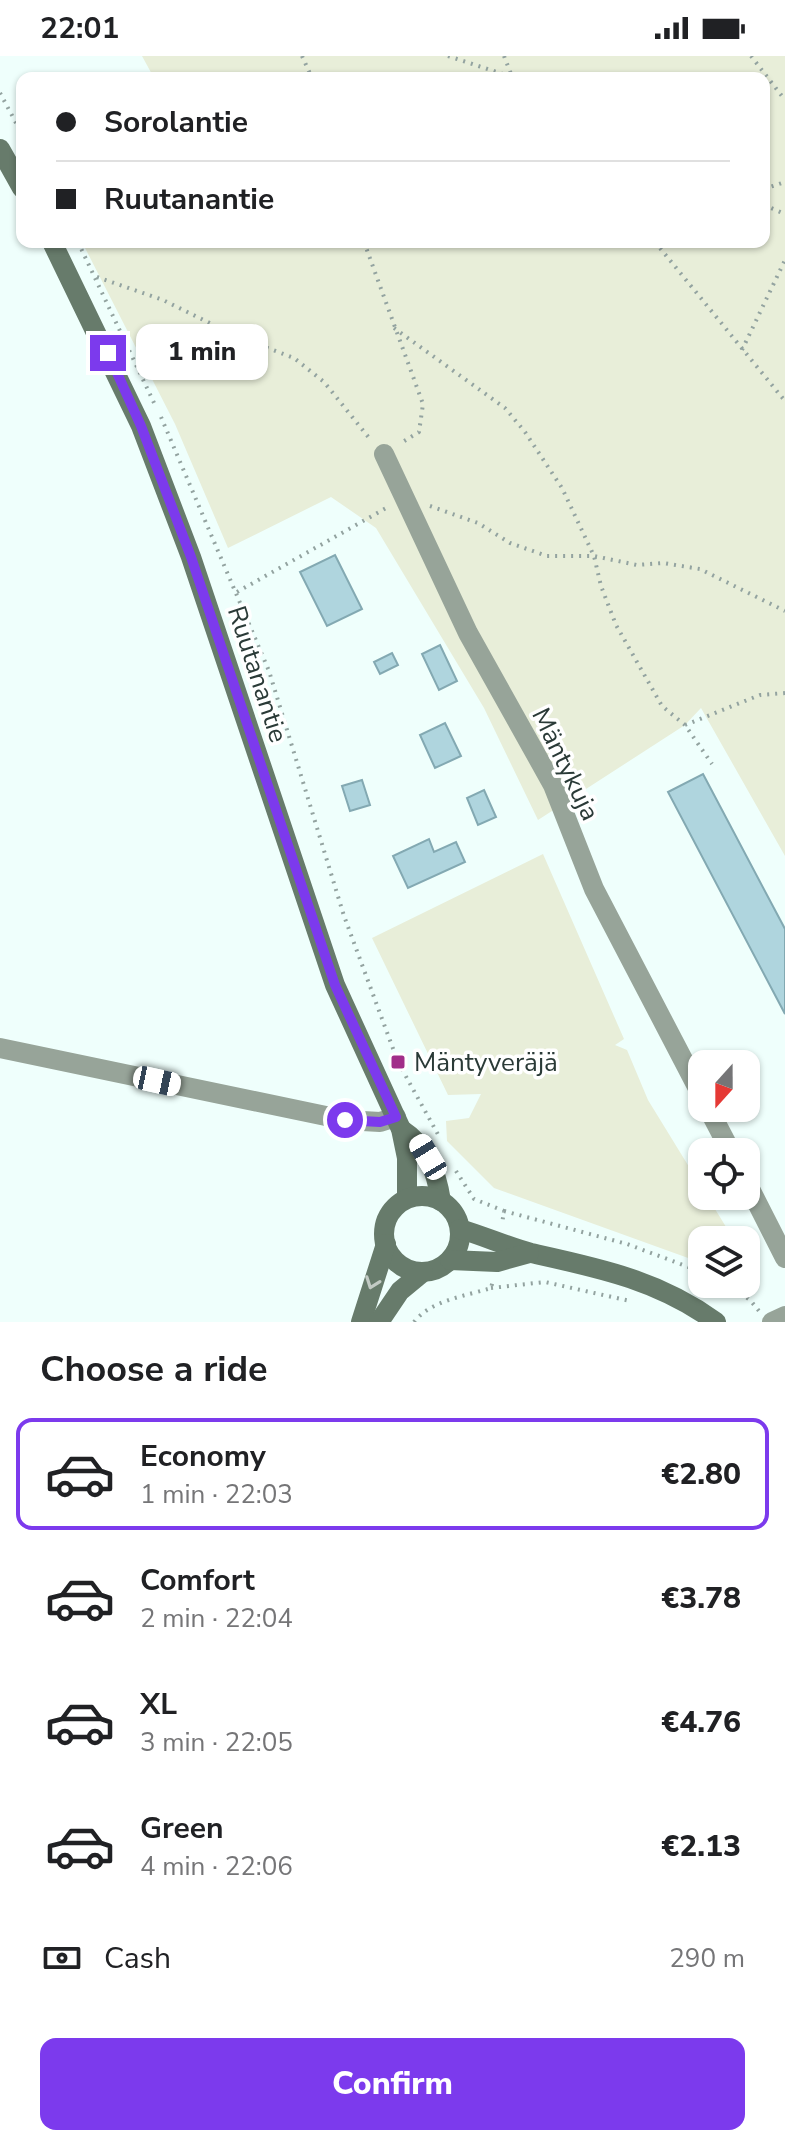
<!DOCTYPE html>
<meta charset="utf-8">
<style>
:root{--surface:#fff;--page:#f2f2f2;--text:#202124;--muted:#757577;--line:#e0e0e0;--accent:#7c3aed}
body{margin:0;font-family:"Nunito Sans",sans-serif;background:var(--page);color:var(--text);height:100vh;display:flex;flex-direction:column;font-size:30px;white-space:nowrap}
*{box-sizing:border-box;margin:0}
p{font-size:26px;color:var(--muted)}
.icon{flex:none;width:44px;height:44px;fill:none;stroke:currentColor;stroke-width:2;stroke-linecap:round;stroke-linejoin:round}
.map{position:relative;height:1266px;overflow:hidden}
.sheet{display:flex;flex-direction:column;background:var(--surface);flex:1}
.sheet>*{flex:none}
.banner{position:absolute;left:16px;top:16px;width:754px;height:176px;border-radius:16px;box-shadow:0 2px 6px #0004;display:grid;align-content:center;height:176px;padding:0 40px;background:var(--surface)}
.needle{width:52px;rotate:201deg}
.controls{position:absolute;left:688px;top:994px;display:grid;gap:16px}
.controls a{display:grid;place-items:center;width:72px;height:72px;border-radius:16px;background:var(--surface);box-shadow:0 2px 6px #0004;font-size:40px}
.end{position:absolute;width:36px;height:36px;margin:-18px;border:10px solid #7c3aed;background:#fff;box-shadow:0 0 0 4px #fff}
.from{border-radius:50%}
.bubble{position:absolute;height:56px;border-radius:16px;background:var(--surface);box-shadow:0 2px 6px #0004;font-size:26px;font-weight:800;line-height:56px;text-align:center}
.car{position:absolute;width:24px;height:48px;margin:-24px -12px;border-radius:10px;box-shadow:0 0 6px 2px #0007;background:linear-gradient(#fff 24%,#345 0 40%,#fff 0 76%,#345 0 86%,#fff 0)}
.banner b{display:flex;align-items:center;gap:28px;height:76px;font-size:30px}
.banner b+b{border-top:2px solid var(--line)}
.banner i{width:20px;height:20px;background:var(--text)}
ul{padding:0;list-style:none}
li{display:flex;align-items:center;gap:24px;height:112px;margin:0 16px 12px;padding:0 24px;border:4px solid transparent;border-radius:16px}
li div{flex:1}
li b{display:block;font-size:30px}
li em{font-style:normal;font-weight:800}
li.current{border-color:var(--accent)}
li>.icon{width:72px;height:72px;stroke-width:1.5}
h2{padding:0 40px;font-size:36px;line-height:96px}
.pay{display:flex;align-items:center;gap:20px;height:88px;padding:0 40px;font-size:30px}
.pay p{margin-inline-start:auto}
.button{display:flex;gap:16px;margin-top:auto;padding:16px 40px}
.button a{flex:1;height:92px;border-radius:16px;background:var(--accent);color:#fff;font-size:32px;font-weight:800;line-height:92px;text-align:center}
.status{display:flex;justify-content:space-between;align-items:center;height:56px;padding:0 40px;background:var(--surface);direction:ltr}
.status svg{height:22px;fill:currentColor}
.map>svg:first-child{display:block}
</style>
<div class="status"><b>22:01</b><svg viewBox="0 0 49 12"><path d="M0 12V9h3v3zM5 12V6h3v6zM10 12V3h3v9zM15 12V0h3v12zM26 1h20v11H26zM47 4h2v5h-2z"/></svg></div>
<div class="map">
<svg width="785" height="1266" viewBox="0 0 785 1266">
<rect width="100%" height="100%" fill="#effffc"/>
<g fill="#e8eed9">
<path d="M142,0h643v800l-84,-148 -16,17 -147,95 -54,-112 -108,-180 -45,-31 -103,51 -53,-124 -93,-182h682v-164h-610z"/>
<path d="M543,798l81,185 -9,6 12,5 21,50 54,88v8h5l24,39 2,5h-31v23l-208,-75 -47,-47 -1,-20 23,-3 12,-24 -33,1 -76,-157z"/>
</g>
<g fill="#afd5de" stroke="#83a9b2" stroke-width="2">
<path d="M335,499l27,54 -35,17 -27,-54z"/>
<path d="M440,589l17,36 -18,9 -17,-36z"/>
<path d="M392,597l6,12 -18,9 -6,-12z"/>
<path d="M445,667l16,33 -26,12 -15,-33z"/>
<path d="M703,718l82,155v85l-117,-222z"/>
<path d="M362,724l8,25 -20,6 -8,-25z"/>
<path d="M484,734l12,27 -18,8 -11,-27z"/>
<path d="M429,783l5,13 22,-10 9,20 -57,26 -15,-32z"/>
</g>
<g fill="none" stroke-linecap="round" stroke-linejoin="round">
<g stroke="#93a3a0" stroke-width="4" stroke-dasharray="2 6" stroke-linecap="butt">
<path d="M302,0l10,22"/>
<path d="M448,0l67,22"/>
<path d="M504,0l7,18"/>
<path d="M751,0l34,44"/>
<path d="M0,37l22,41"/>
<path d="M764,133l21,-7"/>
<path d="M764,149l21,9"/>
<path d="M78,186l77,163"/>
<path d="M364,186l59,162 -4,28 -18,11"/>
<path d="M655,186l130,159"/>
<path d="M97,221l66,23 73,36 58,22 30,24 46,57"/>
<path d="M394,272l111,80 20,24 37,56 32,68 7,30 15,39 46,81 23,19 27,39"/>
<path d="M742,294l43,-90"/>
<path d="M161,361l108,254 75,245 54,146 42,76"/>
<path d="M430,450l48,17 32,20 37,13h47l43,9 26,-2 37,6 85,42"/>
<path d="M237,536l151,-85"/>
<path d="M685,669l75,-30 25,-2"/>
<path d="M456,1115l18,28 30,12 -2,13"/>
<path d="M504,1155l123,33 75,28"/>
<path d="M727,1228l23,16 9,11"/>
<path d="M491,1232l54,-6 85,19"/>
<path d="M414,1266c17,-22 52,-26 77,-34l2,-8"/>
</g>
<g stroke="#97a499" stroke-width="20">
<path d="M384,398l84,179 85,152 41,104 108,207"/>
<path d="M0,992l345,72 35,2 16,-5"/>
<path d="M708,1052l23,44"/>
<path d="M746,1125l39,77"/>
<path d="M772,1266l13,-6"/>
</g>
<g stroke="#677b6b" stroke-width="20">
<path d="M0,93l22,39"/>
<path d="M52,186l89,184 50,131 144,428 66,144 6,29v40"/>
<path d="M401,1073c26,17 35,41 40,72"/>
<circle cx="422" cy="1178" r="38"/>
<path d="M460,1173c24,7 48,18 71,24 68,15 127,27 185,69"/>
<path d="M450,1204l47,2 32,-9"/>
<path d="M361,1266l25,-78"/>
<path d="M379,1266l21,-31 23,-19"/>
</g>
</g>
<defs><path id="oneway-chevron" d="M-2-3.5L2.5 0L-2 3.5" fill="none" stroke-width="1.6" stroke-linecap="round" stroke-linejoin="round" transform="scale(2)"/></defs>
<use stroke="#c2cac4" href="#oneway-chevron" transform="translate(372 1227) rotate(110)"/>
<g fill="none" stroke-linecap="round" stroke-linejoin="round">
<path stroke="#7c3aed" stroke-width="10" d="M108,297l33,73 50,131 144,428 61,132 -16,5 -35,-2"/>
</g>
<rect fill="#a12e89" stroke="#fff" stroke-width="3" x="390" y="998" width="16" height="16" rx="4"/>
<g text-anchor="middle" stroke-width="7" stroke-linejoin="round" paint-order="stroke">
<g font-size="26" fill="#2a3a37" stroke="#fff">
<text transform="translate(258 618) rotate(72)" y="9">Ruutanantie</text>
<text transform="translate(566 708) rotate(64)" y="9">Mäntykuja</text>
</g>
<g font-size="26" fill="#2a3a37" stroke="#fff" text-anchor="start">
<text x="414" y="1015">Mäntyveräjä</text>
</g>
</g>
</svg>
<div class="controls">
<a><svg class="needle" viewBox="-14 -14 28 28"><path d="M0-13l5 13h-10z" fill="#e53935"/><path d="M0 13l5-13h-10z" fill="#757577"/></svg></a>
<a><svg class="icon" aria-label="locate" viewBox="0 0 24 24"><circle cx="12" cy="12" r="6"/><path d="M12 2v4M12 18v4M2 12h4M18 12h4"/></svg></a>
<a><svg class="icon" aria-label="layers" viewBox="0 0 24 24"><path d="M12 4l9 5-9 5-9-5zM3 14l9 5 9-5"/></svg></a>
</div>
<i class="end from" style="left:345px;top:1064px"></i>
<i class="end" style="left:108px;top:297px"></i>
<div class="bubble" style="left:136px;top:268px;width:132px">1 min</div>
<i class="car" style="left:157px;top:1025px;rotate:102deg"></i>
<i class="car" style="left:428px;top:1101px;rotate:329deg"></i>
<div class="banner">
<b><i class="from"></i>Sorolantie</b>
<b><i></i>Ruutanantie</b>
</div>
</div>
<section class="sheet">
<h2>Choose a ride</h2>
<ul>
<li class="current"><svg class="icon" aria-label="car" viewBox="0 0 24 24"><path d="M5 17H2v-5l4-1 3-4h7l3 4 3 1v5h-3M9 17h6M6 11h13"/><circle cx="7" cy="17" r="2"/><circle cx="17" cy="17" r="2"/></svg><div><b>Economy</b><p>1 min · 22:03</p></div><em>€2.80</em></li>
<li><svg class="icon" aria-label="car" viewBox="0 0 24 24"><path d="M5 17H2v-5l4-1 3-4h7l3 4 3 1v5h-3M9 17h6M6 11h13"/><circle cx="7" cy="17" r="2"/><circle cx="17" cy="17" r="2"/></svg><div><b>Comfort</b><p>2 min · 22:04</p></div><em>€3.78</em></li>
<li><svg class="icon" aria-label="car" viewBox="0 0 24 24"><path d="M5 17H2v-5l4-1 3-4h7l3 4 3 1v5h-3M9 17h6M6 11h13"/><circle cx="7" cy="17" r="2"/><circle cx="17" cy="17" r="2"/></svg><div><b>XL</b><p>3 min · 22:05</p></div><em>€4.76</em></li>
<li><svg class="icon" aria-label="car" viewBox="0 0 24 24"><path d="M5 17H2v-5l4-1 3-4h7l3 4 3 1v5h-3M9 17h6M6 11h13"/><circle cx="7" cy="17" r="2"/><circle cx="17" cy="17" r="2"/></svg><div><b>Green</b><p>4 min · 22:06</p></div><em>€2.13</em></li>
</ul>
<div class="pay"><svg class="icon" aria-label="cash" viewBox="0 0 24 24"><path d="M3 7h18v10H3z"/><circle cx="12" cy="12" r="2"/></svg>Cash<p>290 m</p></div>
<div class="button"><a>Confirm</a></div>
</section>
